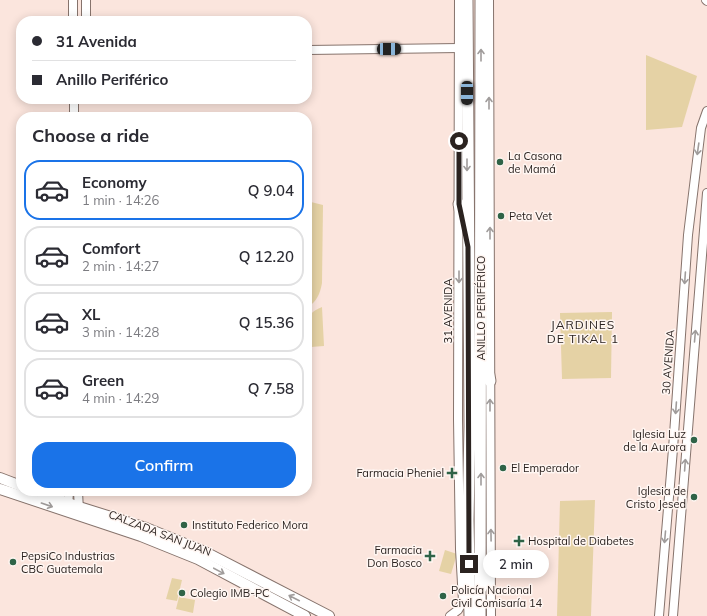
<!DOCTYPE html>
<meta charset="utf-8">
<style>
:root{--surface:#fff;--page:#f2f2f3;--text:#2b2b33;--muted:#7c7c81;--line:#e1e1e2;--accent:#1a73e8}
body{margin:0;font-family:Mulish,sans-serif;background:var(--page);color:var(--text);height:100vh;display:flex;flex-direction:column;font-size:15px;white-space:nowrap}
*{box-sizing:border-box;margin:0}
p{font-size:13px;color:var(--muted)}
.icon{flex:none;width:22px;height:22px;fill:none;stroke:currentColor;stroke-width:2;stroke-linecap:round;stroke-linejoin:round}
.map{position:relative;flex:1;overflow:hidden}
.sheet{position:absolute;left:16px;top:112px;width:296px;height:384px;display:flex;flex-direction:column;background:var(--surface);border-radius:16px;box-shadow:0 2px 10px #0003}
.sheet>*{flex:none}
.guide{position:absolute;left:16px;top:16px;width:296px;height:88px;border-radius:16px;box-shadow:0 2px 10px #0003;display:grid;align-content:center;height:88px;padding:0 16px;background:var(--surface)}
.end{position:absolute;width:18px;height:18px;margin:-9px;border:5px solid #2b2320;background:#fff;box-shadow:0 0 0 2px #fff}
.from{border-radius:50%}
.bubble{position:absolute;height:28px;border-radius:14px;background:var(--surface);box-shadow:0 2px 10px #0003;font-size:13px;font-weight:600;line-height:28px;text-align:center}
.car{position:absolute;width:12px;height:24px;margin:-12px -6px;border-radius:5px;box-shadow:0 0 3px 1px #0007;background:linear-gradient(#222 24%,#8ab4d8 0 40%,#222 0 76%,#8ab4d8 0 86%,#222 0)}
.guide b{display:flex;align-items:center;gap:14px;height:38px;font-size:15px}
.guide b+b{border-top:1px solid var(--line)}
.guide i{width:10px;height:10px;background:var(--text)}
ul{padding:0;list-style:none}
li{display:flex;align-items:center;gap:12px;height:60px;margin:0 8px 6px;padding:0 8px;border:2px solid var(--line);border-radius:16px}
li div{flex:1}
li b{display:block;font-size:15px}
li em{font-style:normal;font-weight:600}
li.selected{border-color:var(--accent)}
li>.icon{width:36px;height:36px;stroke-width:1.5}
h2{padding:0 16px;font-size:18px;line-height:48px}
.cta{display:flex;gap:8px;margin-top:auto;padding:8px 16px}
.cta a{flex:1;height:46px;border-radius:16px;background:var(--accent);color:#fff;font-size:16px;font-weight:600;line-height:46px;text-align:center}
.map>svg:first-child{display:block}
</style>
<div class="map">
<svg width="707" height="616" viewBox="0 0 707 616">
<rect width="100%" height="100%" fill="#fbe5dd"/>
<g fill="#e5d2a5">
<path d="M646,55l51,21 -15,51 -36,3z"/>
<path d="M307,201l16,4 -1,78c-2,11 -5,18 -15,25z"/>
<path d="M322,307l2,39 -13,1 -4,-3c0,-17 -4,-30 15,-37z"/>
<path d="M612,312l-1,66 -49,1 -2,-66z"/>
<path d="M595,500l-4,116h-34l3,-115z"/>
<path d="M445,550l12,4 -6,20 -12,-3z"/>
<path d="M172,578l10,2 -5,21 -11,-2z"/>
<path d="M179,597l16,3 -2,13 -17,-4z"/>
</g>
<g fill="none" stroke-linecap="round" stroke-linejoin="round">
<g stroke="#86736c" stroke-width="10">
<g id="minor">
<path d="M73,0v21"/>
<path d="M86,0v21"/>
<path d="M489,0l2,616"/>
<path d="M706,0l1,1"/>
<path d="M307,50l153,-2"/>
<path d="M74,117v-18"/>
<path d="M78,491l1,20"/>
<path d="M68,508l1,-17"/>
<path d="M450,616l8,-6 5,-9 -3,-52 -2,-130 1,-419"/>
<path d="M659,616l14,-167 15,-214 13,-107 6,-17"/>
<path d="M673,616l34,-423"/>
</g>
</g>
<g stroke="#86736c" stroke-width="12">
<g id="major">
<path d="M0,478l21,8"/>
<path d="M0,489l141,47 57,23 107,57"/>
<path d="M36,491l43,16 67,21 59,24 124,64"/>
</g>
</g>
<g stroke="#86736c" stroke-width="13">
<g id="highway">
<path d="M467,0l3,426 -2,94 2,96"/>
<path d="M459,204l4,19"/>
<path d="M486,360l4,21"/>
<path d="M481,588l11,-20"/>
<path d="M480,616l1,-616"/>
</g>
</g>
<use href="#minor" stroke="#fff" stroke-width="8"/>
<use href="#major" stroke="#fff" stroke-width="10"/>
<use href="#highway" stroke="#fff" stroke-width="11"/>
</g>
<defs><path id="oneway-shaft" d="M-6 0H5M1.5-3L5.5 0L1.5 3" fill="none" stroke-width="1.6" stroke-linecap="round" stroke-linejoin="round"/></defs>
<g stroke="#a09c9b">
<use href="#oneway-shaft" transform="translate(481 55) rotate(-90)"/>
<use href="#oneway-shaft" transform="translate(489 103) rotate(-90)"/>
<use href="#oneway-shaft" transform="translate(698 149) rotate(98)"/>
<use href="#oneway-shaft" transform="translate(467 165) rotate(90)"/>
<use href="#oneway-shaft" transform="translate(490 233) rotate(-90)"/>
<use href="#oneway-shaft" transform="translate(459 277) rotate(90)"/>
<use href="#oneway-shaft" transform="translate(685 278) rotate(94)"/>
<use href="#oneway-shaft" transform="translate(695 336) rotate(-85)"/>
<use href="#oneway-shaft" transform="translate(490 405) rotate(-90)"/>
<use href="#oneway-shaft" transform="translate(676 408) rotate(94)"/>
<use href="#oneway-shaft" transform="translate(685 465) rotate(-86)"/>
<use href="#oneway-shaft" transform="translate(481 479) rotate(-90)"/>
<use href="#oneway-shaft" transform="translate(47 505) rotate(19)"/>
<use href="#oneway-shaft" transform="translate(491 535) rotate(-91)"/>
<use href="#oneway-shaft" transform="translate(665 537) rotate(95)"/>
<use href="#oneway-shaft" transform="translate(219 571) rotate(28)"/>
<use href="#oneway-shaft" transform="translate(294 598) rotate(-153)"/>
</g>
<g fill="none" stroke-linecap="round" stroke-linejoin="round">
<path stroke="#2b2320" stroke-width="5" d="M459,141v63l9,43 1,317"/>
</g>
<g fill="#2f6347" stroke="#fff6f2" stroke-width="1.5">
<circle cx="500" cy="162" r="4"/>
<circle cx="501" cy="216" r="4"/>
<circle cx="694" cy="440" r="4"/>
<circle cx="503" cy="468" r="4"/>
<path d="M450 467h4v4h4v4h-4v4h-4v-4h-4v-4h4z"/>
<circle cx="694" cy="497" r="4"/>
<circle cx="184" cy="525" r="4"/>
<path d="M517 535h4v4h4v4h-4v4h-4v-4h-4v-4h4z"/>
<path d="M428 550h4v4h4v4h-4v4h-4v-4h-4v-4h4z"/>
<circle cx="13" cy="562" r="4"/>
<circle cx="182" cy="593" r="4"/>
<circle cx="443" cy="596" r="4"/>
</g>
<g text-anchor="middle" stroke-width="3" stroke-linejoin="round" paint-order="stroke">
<g font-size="11" fill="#2b2320" stroke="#fff6f2" text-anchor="start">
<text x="508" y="160">La Casona<tspan x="508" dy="13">de Mamá</tspan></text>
<text x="509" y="220">Peta Vet</text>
<text x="686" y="438" text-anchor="end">Iglesia Luz<tspan x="686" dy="13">de la Aurora</tspan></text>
<text x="511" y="472">El Emperador</text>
<text x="444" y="477" text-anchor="end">Farmacia Pheniel</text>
<text x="686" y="495" text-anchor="end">Iglesia de<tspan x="686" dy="13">Cristo Jesed</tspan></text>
<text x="192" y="529">Instituto Federico Mora</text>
<text x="528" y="545">Hospital de Diabetes</text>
<text x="422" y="554" text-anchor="end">Farmacia<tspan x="422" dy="13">Don Bosco</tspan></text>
<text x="21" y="560">PepsiCo Industrias<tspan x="21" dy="13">CBC Guatemala</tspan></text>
<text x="451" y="594">Policía Nacional<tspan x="451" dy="13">Civil Comisaría 14</tspan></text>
<text x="190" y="597">Colegio IMB-PC</text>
</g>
<g font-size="11" fill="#2b2320" stroke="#fff6f2">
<text transform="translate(481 308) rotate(-90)" y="4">ANILLO PERIFÉRICO</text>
<text transform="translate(448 311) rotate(-90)" y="4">31 AVENIDA</text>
<text transform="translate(668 362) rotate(-86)" y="4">30 AVENIDA</text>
<text transform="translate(160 533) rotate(21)" y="4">CALZADA SAN JUAN</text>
</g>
<g font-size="12" letter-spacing="1" fill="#2b2320" stroke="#fff6f2">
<text x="583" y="329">JARDINES<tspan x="583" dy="14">DE TIKAL 1</tspan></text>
</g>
</g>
</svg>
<i class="end from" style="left:459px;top:141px"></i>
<i class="end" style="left:469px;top:564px"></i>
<div class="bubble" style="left:483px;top:550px;width:66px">2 min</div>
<i class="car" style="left:389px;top:49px;rotate:89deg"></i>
<i class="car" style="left:467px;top:93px;rotate:180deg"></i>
<div class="guide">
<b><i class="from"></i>31 Avenida</b>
<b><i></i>Anillo Periférico</b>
</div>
<section class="sheet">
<h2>Choose a ride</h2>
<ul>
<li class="selected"><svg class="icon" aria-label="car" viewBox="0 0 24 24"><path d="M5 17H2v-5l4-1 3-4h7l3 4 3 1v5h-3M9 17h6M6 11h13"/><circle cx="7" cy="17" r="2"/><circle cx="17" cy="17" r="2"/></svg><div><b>Economy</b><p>1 min · 14:26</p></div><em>Q 9.04</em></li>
<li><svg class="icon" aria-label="car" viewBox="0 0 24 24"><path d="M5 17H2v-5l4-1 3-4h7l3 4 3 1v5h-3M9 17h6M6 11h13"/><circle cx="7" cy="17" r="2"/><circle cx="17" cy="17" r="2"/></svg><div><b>Comfort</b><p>2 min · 14:27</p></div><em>Q 12.20</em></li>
<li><svg class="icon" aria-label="car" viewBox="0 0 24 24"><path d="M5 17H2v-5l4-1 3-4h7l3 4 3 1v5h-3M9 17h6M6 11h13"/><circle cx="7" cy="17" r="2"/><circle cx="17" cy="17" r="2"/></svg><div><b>XL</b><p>3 min · 14:28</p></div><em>Q 15.36</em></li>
<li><svg class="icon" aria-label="car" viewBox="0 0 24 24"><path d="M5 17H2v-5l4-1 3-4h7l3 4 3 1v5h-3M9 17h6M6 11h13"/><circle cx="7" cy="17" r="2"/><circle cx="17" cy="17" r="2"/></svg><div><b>Green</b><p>4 min · 14:29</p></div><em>Q 7.58</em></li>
</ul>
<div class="cta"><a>Confirm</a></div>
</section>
</div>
